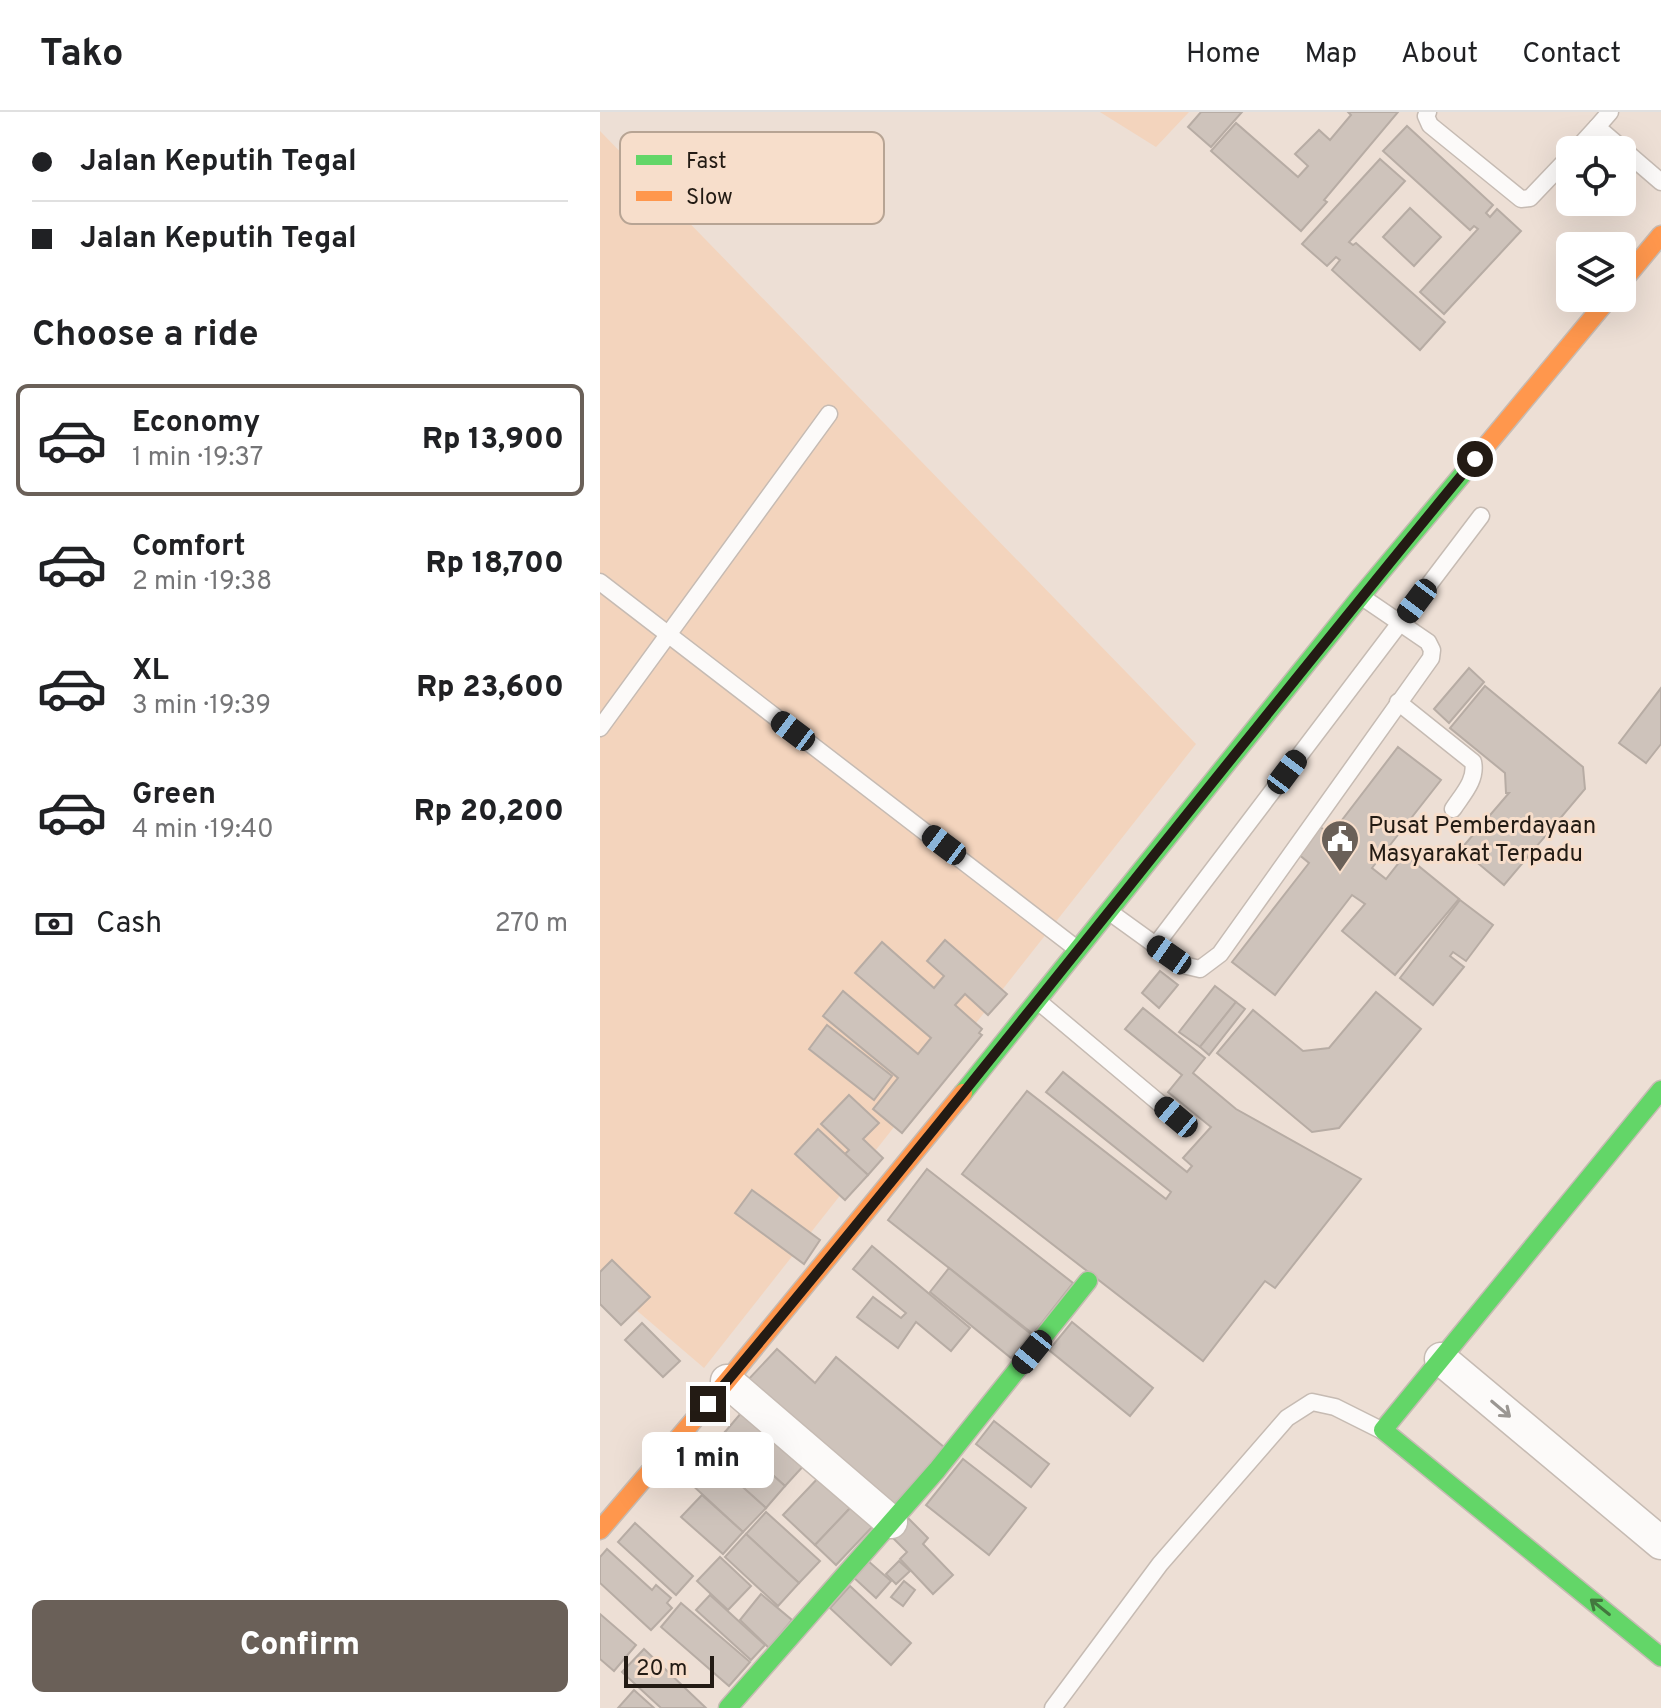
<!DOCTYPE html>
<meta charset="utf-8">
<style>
:root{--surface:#fff;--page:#f6f6f6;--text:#202124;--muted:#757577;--line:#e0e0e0;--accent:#6a6058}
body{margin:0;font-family:Overpass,sans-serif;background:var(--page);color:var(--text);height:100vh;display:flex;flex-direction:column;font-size:30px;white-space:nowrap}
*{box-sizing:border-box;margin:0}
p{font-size:26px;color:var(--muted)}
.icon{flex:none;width:44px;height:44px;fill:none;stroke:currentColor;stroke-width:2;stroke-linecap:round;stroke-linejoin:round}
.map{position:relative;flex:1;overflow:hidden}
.sheet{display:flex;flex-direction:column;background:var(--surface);width:600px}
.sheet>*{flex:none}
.hud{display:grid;align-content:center;height:176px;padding:0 32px;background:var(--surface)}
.tools{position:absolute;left:956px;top:24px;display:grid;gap:16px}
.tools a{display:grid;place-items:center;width:80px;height:80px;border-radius:12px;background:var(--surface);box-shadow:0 8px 32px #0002;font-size:40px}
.scale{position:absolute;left:24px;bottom:20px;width:90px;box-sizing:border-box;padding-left:8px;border:4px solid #231b14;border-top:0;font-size:22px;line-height:28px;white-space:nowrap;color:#231b14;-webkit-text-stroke:6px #f7decb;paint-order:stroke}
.end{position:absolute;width:36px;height:36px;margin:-18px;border:10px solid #231b14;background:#fff;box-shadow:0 0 0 4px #fff}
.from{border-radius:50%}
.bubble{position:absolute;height:56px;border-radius:12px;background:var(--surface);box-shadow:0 8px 32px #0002;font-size:26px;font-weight:800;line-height:56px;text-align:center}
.car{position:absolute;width:24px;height:48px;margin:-24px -12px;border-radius:10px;box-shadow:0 0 6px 2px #0007;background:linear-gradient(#222 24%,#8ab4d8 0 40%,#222 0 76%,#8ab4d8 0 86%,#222 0)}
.hud b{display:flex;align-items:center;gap:28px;height:76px;font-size:30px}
.hud b+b{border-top:2px solid var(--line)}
.hud i{width:20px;height:20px;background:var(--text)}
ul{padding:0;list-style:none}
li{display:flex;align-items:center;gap:24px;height:112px;margin:0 16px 12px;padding:0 16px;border:4px solid transparent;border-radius:12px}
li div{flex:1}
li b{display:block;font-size:30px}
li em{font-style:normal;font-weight:800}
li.active{border-color:var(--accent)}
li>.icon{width:72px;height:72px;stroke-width:1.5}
h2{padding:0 32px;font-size:36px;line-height:96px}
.pay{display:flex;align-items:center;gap:20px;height:88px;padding:0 32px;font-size:30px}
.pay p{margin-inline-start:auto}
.button{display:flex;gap:16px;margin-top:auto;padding:16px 32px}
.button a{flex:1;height:92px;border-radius:12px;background:var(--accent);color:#fff;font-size:32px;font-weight:800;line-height:92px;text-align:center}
header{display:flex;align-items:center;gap:48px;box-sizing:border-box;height:112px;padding:0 40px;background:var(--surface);border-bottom:2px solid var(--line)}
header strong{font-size:38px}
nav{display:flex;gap:44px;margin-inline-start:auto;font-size:28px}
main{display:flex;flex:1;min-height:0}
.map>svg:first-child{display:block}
</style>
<header>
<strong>Tako</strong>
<nav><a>Home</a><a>Map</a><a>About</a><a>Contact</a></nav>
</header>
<main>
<section class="sheet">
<div class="hud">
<b><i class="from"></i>Jalan Keputih Tegal</b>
<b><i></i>Jalan Keputih Tegal</b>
</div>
<h2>Choose a ride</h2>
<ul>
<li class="active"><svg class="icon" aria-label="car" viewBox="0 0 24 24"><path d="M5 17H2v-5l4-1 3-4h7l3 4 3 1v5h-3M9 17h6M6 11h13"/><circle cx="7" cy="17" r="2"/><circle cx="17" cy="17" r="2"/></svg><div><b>Economy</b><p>1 min · 19:37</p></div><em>Rp 13,900</em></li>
<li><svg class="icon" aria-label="car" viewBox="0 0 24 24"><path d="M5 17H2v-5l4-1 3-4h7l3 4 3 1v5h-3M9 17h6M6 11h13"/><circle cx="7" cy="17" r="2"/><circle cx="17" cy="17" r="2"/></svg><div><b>Comfort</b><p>2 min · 19:38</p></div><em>Rp 18,700</em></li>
<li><svg class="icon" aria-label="car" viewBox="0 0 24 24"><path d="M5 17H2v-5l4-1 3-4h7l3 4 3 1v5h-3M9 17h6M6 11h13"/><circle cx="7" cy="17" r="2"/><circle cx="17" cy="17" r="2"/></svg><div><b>XL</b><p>3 min · 19:39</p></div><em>Rp 23,600</em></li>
<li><svg class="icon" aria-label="car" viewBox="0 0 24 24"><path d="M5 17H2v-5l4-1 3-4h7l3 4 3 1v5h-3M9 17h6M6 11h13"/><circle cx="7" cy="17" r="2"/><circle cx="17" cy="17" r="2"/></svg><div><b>Green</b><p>4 min · 19:40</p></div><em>Rp 20,200</em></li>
</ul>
<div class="pay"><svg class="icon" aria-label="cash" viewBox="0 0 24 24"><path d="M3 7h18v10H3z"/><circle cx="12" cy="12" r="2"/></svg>Cash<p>270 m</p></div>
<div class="button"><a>Confirm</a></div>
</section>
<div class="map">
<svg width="1061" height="1596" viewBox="0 0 1061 1596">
<rect width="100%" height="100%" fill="#eddfd5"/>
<g fill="#f3d4bd">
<path d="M500,0h89l-33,35z"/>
<path d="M0,19l596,613 -492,624 -104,-89z"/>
</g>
<g fill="#cec3bb" stroke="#b7aca4" stroke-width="2">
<path d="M601,0h41l-31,35 -23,-20z"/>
<path d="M748,0h50l-74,88 3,2 -26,29 -90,-80 25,-28 62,54 10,-11 -13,-12 24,-24 11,10 21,-25z"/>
<path d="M807,14l86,79 -7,8 4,4 7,-8 24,22 -77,83 -24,-22 58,-63 -4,-3 -4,4 -87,-79z"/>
<path d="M780,47l25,22 -56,61 4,3 3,-2 89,79 -25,28 -88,-80 8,-10 -4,-3 -9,9 -25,-22z"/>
<path d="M810,96l31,29 -27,29 -31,-29z"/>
<path d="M869,556l15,14 -35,41 -15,-14z"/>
<path d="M885,574l98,81 2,22 -81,96 -43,-36 48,-56h-3l-1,-20 -55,-45z"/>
<path d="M1061,576v56l-15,19 -27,-20z"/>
<path d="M798,635l43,33 -69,88 14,11 19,-24 54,44 -64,76 -53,-44 23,-27 -13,-9 -77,100 -43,-33 77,-99 -12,-10 20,-27 15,7z"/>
<path d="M860,788l33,25 -27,36 -13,-9 -3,4 14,11 -31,38 -33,-27z"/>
<path d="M345,828l62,54 -19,21 -23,-21 -10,11 27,24 -3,4 3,2 -80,98 -29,-24 25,-31 -75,-62 20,-25 75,63 13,-16 -76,-65 27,-31 52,46 10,-12 -17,-15z"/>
<path d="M560,859l18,14 -19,23 -17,-15z"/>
<path d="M615,874l21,16 -36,45 -21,-15z"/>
<path d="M776,880l45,37 -82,99 -27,4 -95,-79 36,-43 50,41 26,-3z"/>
<path d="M636,890l9,7 -36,46 -9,-8z"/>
<path d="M543,896l62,50 -12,15 43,36 125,70 -86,109 -10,-7 -62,80 -241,-187 65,-83 139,108 5,-7 -125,-100 17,-20 124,100 5,-6 -9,-8 28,-31 -43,-35 14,-17 -57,-46z"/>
<path d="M227,913l65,51 -18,24 -65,-51z"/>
<path d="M249,983l30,28 -16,16 20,19 -15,17 -23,-21 4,-4 -28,-26z"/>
<path d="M218,1017l50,46 -23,25 -50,-46z"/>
<path d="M327,1057l146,114 -40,51 -145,-114z"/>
<path d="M152,1078l68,50 -16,24 -69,-51z"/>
<path d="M272,1134l98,82 -19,23 -35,-29 -18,26 -41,-31 16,-20 28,21 5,-5 -53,-44z"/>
<path d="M12,1148l38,37 -29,28 -21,-21v-32z"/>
<path d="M349,1156l82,66 -20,24 -81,-66z"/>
<path d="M472,1210l81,66 -23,28 -81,-66z"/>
<path d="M42,1211l38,38 -17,16 -38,-37z"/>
<path d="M177,1237l38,34 21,-26 109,91 -51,61 -147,-128z"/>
<path d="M147,1294l60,56 -22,24 -60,-54z"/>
<path d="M394,1309l55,43 -18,23 -55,-43z"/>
<path d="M125,1320l60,54 -19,22 -61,-54z"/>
<path d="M97,1334l69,62 -23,24 -67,-62z"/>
<path d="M363,1347l63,49 -37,47 -63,-50z"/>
<path d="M221,1363l32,30 -38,40 -32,-30z"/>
<path d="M102,1383l41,37 -20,22 -42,-37z"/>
<path d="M253,1393l21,20 -38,40 -21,-20z"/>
<path d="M166,1400l54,49 -21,22 -53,-49z"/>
<path d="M308,1406l20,20 -5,6 30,31 -20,19 -33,-35 7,-7 -17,-17z"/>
<path d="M35,1411l58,53 -17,19 -58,-53z"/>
<path d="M146,1422l53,49 -21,23 -53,-49z"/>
<path d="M7,1437l45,41 4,-5 15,13 -4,5 5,5 -21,22 -51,-47v-26z"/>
<path d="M120,1445l31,29 -23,24 -31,-29z"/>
<path d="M267,1448l24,21 -15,17 -24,-22z"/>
<path d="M299,1449l11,10 -14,13 -10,-10z"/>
<path d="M304,1469l11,9 -12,16 -12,-9z"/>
<path d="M250,1474l61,57 -20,22 -61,-57z"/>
<path d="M161,1482l31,26 -23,28 -29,-28z"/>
<path d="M110,1483l55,50 -14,15 -55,-50z"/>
<path d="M81,1491l69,59 -21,24 -68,-59z"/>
<path d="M0,1502l36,31 -22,26 -14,-12z"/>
<path d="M44,1537l62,59h-45l-39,-36z"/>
<path d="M34,1578l20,18h-36z"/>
</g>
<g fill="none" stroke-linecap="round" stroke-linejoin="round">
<g stroke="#c6bbb3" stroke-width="19">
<g id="lane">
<path d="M828,0l-2,4 4,9 91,74 9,-1 40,-42"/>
<path d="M997,15l13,-15"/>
<path d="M976,38l21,-23 64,55"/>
<path d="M0,470l477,367"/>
<path d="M798,590l75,60c4,18 -11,33 -20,47"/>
<path d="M0,616l229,-314"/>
<path d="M511,801l72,52 17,4 20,-15 211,-296 1,-8 -4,-8 -66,-45"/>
<path d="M555,834l326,-430"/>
<path d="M439,890l137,115"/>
<path d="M453,1596l107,-144 127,-146 25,-16 23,5 46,23"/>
</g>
</g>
<g stroke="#c6bbb3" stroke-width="35">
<g id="street">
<path d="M841,1247l220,184"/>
<path d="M127,1269l164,141"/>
</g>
</g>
<g stroke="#c6bbb3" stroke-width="21">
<g id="fast">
<path d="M1061,978l-278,340 278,227"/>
<path d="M363,981l398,-497 106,-127"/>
<path d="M128,1596l209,-238 151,-189"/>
</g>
</g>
<g stroke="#c6bbb3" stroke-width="21">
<g id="slow">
<path d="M1022,170l39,-47"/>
<path d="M867,357l142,-171"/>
<path d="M0,1418l127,-149 236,-288"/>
</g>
</g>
<use href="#lane" stroke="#fcfaf9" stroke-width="16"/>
<use href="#street" stroke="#fcfaf9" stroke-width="32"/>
<use href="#fast" stroke="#63d668" stroke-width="18"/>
<use href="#slow" stroke="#ff974d" stroke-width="18"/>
</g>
<defs><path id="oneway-shaft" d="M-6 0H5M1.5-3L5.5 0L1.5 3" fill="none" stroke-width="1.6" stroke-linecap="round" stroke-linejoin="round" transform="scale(2)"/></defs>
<use stroke="#9a9692" href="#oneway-shaft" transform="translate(901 1297) rotate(40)"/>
<use stroke="#43783e" href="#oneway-shaft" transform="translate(1000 1495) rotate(-141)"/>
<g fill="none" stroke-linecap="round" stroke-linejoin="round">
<path stroke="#231b14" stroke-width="10" d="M108,1292c261,-311 509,-633 767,-945"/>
</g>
<defs>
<g id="civic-pin" transform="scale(2)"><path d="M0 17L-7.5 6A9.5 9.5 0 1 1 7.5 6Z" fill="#6a6058" stroke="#f7decb"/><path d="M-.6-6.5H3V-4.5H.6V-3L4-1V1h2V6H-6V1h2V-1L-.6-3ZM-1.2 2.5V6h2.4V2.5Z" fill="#fff"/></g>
</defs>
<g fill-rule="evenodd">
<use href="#civic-pin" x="740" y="727"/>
</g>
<g text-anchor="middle" stroke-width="6" stroke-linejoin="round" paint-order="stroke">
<g font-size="24" fill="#231b14" stroke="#f7decb" text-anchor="start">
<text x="768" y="721">Pusat Pemberdayaan<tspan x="768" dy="28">Masyarakat Terpadu</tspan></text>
</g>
</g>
<rect x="20" y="20" width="264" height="92" rx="12" fill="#f7decb" stroke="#b7a494" stroke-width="2"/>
<rect x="36" y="43" width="36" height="10" fill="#63d668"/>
<rect x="36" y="79" width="36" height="10" fill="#ff974d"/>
<g font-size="22" fill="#231b14">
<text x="86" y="56">Fast</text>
<text x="86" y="92">Slow</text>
</g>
</svg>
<div class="tools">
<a><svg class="icon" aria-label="locate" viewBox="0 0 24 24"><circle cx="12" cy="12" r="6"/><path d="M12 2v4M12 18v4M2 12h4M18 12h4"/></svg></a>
<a><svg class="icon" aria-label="layers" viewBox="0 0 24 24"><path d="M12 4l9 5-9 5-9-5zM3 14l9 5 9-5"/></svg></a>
</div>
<div class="scale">20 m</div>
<i class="end from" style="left:875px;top:347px"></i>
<i class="end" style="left:108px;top:1292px"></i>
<div class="bubble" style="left:42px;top:1320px;width:132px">1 min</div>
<i class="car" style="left:817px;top:489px;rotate:217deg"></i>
<i class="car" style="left:193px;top:619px;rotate:307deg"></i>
<i class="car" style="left:687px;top:660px;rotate:37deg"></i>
<i class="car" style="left:344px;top:733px;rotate:307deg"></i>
<i class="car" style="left:569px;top:843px;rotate:305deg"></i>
<i class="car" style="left:576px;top:1005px;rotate:310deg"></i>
<i class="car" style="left:432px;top:1240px;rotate:219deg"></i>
</div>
</main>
